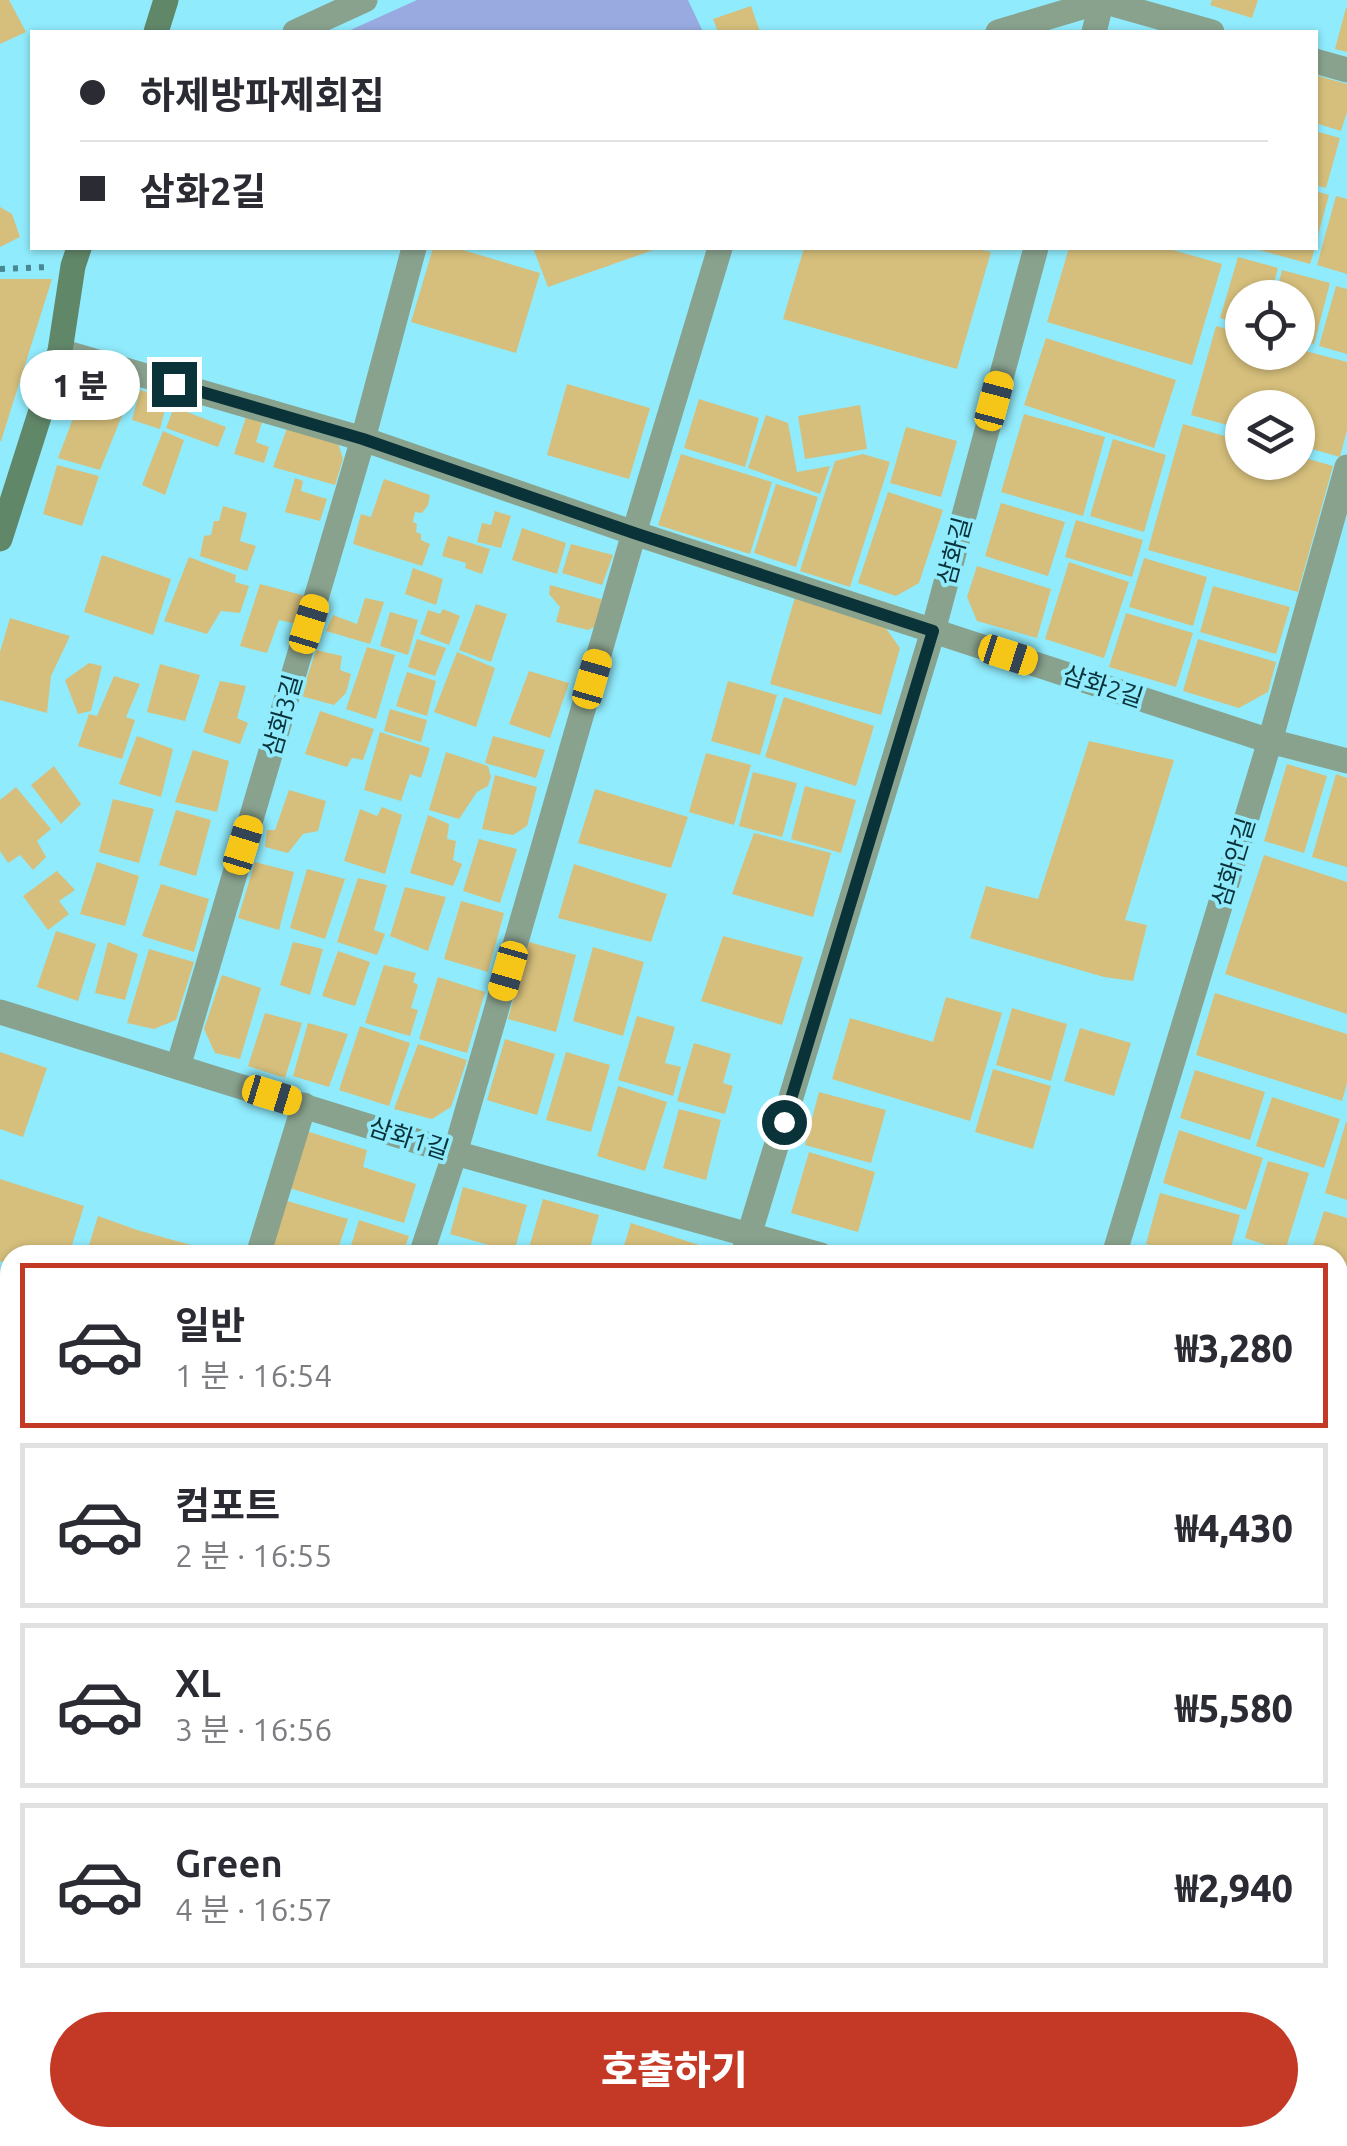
<!DOCTYPE html>
<html lang="ko">
<meta charset="utf-8">
<style>
:root{--surface:#fff;--page:#f7f7f7;--text:#2b2b33;--muted:#7c7c81;--line:#e1e1e2;--accent:#c43826}
body{margin:0;font-family:Ubuntu,"Noto Sans KR",sans-serif;background:var(--page);color:var(--text);height:100vh;display:flex;flex-direction:column;font-size:38px;white-space:nowrap}
*{box-sizing:border-box;margin:0}
p{font-size:32px;color:var(--muted)}
.icon{flex:none;width:55px;height:55px;fill:none;stroke:currentColor;stroke-width:2;stroke-linecap:round;stroke-linejoin:round}
.map{position:relative;flex:1;overflow:hidden}
.details{position:absolute;left:0px;top:1245px;width:1348px;height:902px;display:flex;flex-direction:column;background:var(--surface);border-radius:30px 30px 0 0;box-shadow:0 2px 8px #0004}
.details>*{flex:none}
.banner{position:absolute;left:30px;top:30px;width:1288px;height:220px;border-radius:0px;box-shadow:0 2px 8px #0004;display:grid;align-content:center;height:220px;padding:0 50px;background:var(--surface)}
.fabs{position:absolute;left:1225px;top:280px;display:grid;gap:20px}
.fabs a{display:grid;place-items:center;width:90px;height:90px;border-radius:50%;background:var(--surface);box-shadow:0 2px 8px #0004;font-size:50px}
.end{position:absolute;width:45px;height:45px;margin:-22px;border:12px solid #0a3239;background:#fff;box-shadow:0 0 0 5px #fff}
.from{border-radius:50%}
.bubble{position:absolute;height:70px;border-radius:35px;background:var(--surface);box-shadow:0 2px 8px #0004;font-size:32px;font-weight:800;line-height:70px;text-align:center}
.car{position:absolute;width:30px;height:60px;margin:-30px -15px;border-radius:12px;box-shadow:0 0 8px 2px #0007;background:linear-gradient(#f5c518 24%,#345 0 40%,#f5c518 0 76%,#345 0 86%,#f5c518 0)}
.banner b{display:flex;align-items:center;gap:35px;height:95px;font-size:38px}
.banner b+b{border-top:2px solid var(--line)}
.banner i{width:25px;height:25px;background:var(--text)}
ul{padding:18px 0 0;list-style:none}
li{display:flex;align-items:center;gap:30px;height:165px;margin:0 20px 15px;padding:0 30px;border:5px solid var(--line);border-radius:0px}
li div{flex:1}
li b{display:block;font-size:38px}
li em{font-style:normal;font-weight:800}
li.current{border-color:var(--accent)}
li>.icon{width:90px;height:90px;stroke-width:1.5}
.cta{display:flex;gap:20px;margin-top:auto;padding:20px 50px}
.cta a{flex:1;height:115px;border-radius:60px;background:var(--accent);color:#fff;font-size:40px;font-weight:800;line-height:115px;text-align:center}
.map>svg:first-child{display:block}
</style>
<div class="map">
<svg width="1347" height="2146" viewBox="0 0 1347 2146">
<rect width="100%" height="100%" fill="#90ebfc"/>
<path fill="#99aae0" d="M417,0h271l15,32h-357z"/>
<g fill="#d6bf7c">
<path d="M0,0h9l17,32 -26,12z"/>
<path d="M1212,0h46l-6,18 -42,-13z"/>
<path d="M751,6l9,26h-42l-5,-13z"/>
<path d="M1346,8h1v44l-12,-3z"/>
<path d="M1315,75l32,9v28l-6,19 -26,-8z"/>
<path d="M1315,131l25,7 -14,50 -11,-3z"/>
<path d="M1315,191l14,4 -13,47 -1,-1z"/>
<path d="M1336,196l11,3v75l-30,-9z"/>
<path d="M0,207l12,7 8,23 -20,10z"/>
<path d="M433,248h23l84,25 -24,80 -105,-31z"/>
<path d="M533,248h126l-111,39z"/>
<path d="M804,248h169l18,4 -34,117 -174,-50z"/>
<path d="M1069,248h97l56,16 -30,101 -145,-43z"/>
<path d="M1252,248h63l-5,16z"/>
<path d="M1238,257l40,11 -8,30h-28v27l-22,-7z"/>
<path d="M1282,270l48,13 -16,61 -16,-4v-42h-23z"/>
<path d="M0,279h52l-51,162h-1z"/>
<path d="M1336,286l11,3v65l-28,-8z"/>
<path d="M1216,326l26,7v19h56v-3l49,13v68l-7,27 -42,-12v-37h-56v21l-51,-14z"/>
<path d="M1046,338l130,42 -22,68 -130,-43z"/>
<path d="M90,374l44,12 -34,84 -42,-12z"/>
<path d="M567,384l83,24 -21,71 -82,-24z"/>
<path d="M140,390l28,8 -8,31 -28,-9z"/>
<path d="M699,399l60,19 -14,49 -61,-19z"/>
<path d="M860,405l7,44 -62,10 -7,-43z"/>
<path d="M174,407l52,20 -8,20 -52,-19z"/>
<path d="M247,414l16,5 -7,23 13,5 -5,16 -30,-9z"/>
<path d="M1024,414l81,23 -22,79 -82,-24z"/>
<path d="M766,415l22,8 9,49 33,-6 -10,28 -72,-26z"/>
<path d="M289,423l48,17 6,19 -8,26 -62,-18z"/>
<path d="M1183,424l59,17v21h56v-6l35,10 -35,126 -150,-42z"/>
<path d="M906,427l51,14 -16,56 -51,-14z"/>
<path d="M163,431l21,9 -19,55 -23,-10z"/>
<path d="M1113,439l53,16 -22,77 -54,-16z"/>
<path d="M681,454l91,28 -22,72 -92,-29z"/>
<path d="M863,454l27,8 -40,125 -50,-16 35,-110z"/>
<path d="M57,465l42,11 -17,50 -39,-12z"/>
<path d="M295,478l8,3 -2,10 26,8 -7,22 -35,-9z"/>
<path d="M384,479l46,16 -2,10 -6,8 -7,-1 -2,10 4,2 -1,8 5,2v6l9,4 -8,22 -69,-22 8,-30 10,3z"/>
<path d="M776,484l42,13 -22,70 -42,-14z"/>
<path d="M888,492l55,18 -24,73 -23,13 -38,-13z"/>
<path d="M1001,503l64,19 -17,54 -63,-20z"/>
<path d="M223,506l24,7 -7,28 16,5 -9,25 -47,-15 4,-20 7,-1 3,-14h5z"/>
<path d="M495,511l16,5 -10,32 -24,-6 5,-19 9,2z"/>
<path d="M1076,520l67,20 -11,37 -67,-20z"/>
<path d="M522,528l44,15 -9,31 -45,-14z"/>
<path d="M448,536l42,13 -8,25 -17,-6 1,-5 -24,-7z"/>
<path d="M571,544l42,11 -11,30 -40,-12z"/>
<path d="M102,555l69,24 -18,56 -69,-23z"/>
<path d="M189,557l47,18 -1,7 14,4 -9,27 -19,-2 -14,23 -43,-13z"/>
<path d="M1144,558l63,19 -14,49 -64,-19z"/>
<path d="M1069,562l60,20 -25,76 -59,-19z"/>
<path d="M977,566l74,23 -14,49 -60,-17 -10,-24z"/>
<path d="M413,568l30,11 -7,26 -31,-11z"/>
<path d="M260,584l46,12 -9,28 -18,-4 -12,33 -27,-7z"/>
<path d="M550,585l51,14 1,24 -14,7 -32,-8 4,-15 -11,-13z"/>
<path d="M1213,586l77,21 -14,47 -76,-22z"/>
<path d="M795,597l87,26 18,25 -19,67 -111,-31z"/>
<path d="M365,598l19,4 -14,42 -44,-13 7,-16 24,9z"/>
<path d="M476,604l31,10 -16,48 -32,-12z"/>
<path d="M443,609l17,7 -11,29 -29,-11 8,-24 12,4z"/>
<path d="M390,612l28,8 -10,35 -28,-9z"/>
<path d="M1126,613l67,20 -17,54 -67,-20z"/>
<path d="M10,618l60,18 -19,40 -4,37 -47,-13v-48z"/>
<path d="M417,639l29,9 -11,28 -27,-9z"/>
<path d="M1198,639l78,23 -8,30 -29,16 -56,-17z"/>
<path d="M367,647l28,8 -19,64 -30,-10z"/>
<path d="M316,650l26,6 -2,14 11,4 -5,19 -12,12 -33,-9z"/>
<path d="M457,652l38,16 -19,59 -42,-15z"/>
<path d="M89,663l13,3 -11,45 -13,3 -13,-34z"/>
<path d="M160,664l40,11 -15,46 -38,-9z"/>
<path d="M529,671l40,12 -19,55 -41,-14z"/>
<path d="M407,672l29,9 -9,35 -31,-10z"/>
<path d="M114,676l26,8 -14,33 9,3 -13,39 -44,-13 11,-32 8,2z"/>
<path d="M220,681l26,5 -9,32 11,5 -8,21 -37,-12z"/>
<path d="M728,681l49,14 -17,60 -49,-14z"/>
<path d="M784,697l90,29 -18,60 -91,-29z"/>
<path d="M390,709l37,11 -6,22 -37,-11z"/>
<path d="M320,711l54,18 -11,31 -11,-2 -5,9 -42,-13z"/>
<path d="M380,732l50,16 -9,30 -11,-4 -9,27 -37,-11z"/>
<path d="M137,736l36,13 -12,48 -42,-13z"/>
<path d="M493,736l52,14 -9,28 -51,-15z"/>
<path d="M1089,741l85,19 -49,160 22,5 -14,56 -29,-4 -134,-39 16,-52 52,13z"/>
<path d="M193,750l36,11 -12,51 -42,-10z"/>
<path d="M446,752l42,14 3,11 -3,9 -11,6 -18,27 -30,-9z"/>
<path d="M706,753l45,12 -17,60 -45,-13z"/>
<path d="M1287,764l40,12 -23,77 -40,-12z"/>
<path d="M54,766l27,38 -20,20 -30,-39z"/>
<path d="M753,772l44,11 -15,54 -43,-11z"/>
<path d="M1336,774l11,4v89l-35,-10z"/>
<path d="M495,775l42,12 -10,39 -14,9 -31,-6z"/>
<path d="M805,786l51,14 -15,53 -50,-14z"/>
<path d="M16,787l35,42 -14,12 9,16 -13,13 -13,-15 -12,8 -8,-12v-51z"/>
<path d="M595,789l93,28 -17,51 -93,-25z"/>
<path d="M289,790l37,11 -8,30 -15,3 -15,19 -23,-6 2,-17h8z"/>
<path d="M113,799l41,10 -15,54 -40,-11z"/>
<path d="M382,807l20,8 -17,59 -41,-13 16,-52 17,7z"/>
<path d="M176,810l35,10 -15,56 -37,-11z"/>
<path d="M428,815l21,9 -2,15 9,2 -3,19 9,4 -9,22 -43,-13z"/>
<path d="M754,833l77,20 -18,64 -81,-23z"/>
<path d="M479,839l38,10 -17,54 -37,-12z"/>
<path d="M1264,855l83,27v132l-122,-40z"/>
<path d="M97,862l42,14 -14,50 -45,-12z"/>
<path d="M255,862l39,10 -15,58 -41,-12z"/>
<path d="M574,864l93,30 -16,48 -93,-24z"/>
<path d="M307,869l38,10 -20,60 -35,-11z"/>
<path d="M57,871l18,19 -16,11 10,13 -21,16 -25,-34z"/>
<path d="M358,878l29,7 -13,45 11,4 -8,21 -40,-13z"/>
<path d="M161,884l48,15 -15,53 -52,-16z"/>
<path d="M405,887l41,10 -18,54 -38,-15z"/>
<path d="M461,901l43,12 -16,59 -44,-13z"/>
<path d="M56,931l40,13 -18,57 -41,-14z"/>
<path d="M723,936l80,21 -21,68 -81,-24z"/>
<path d="M108,942l30,12 -13,46 -30,-7z"/>
<path d="M293,942l30,7 -13,46 -30,-10z"/>
<path d="M529,942l47,13 -20,77 -48,-13z"/>
<path d="M593,947l51,15 -21,74 -50,-15z"/>
<path d="M149,949l45,13 -18,58 -22,9 -27,-6z"/>
<path d="M338,951l32,11 -15,44 -33,-10z"/>
<path d="M384,965l32,8 -3,9 5,3 -7,23 7,2 -8,26 -45,-13z"/>
<path d="M222,975l39,13 -21,71 -25,-6 -11,-24z"/>
<path d="M438,977l47,15 -18,61 -48,-14z"/>
<path d="M1215,993l132,41v49l-5,18 -146,-46z"/>
<path d="M946,997l56,16 -32,108 -138,-42 18,-61 83,24z"/>
<path d="M1012,1008l55,16 -16,57 -55,-16z"/>
<path d="M265,1013l37,10 -17,55 -37,-12z"/>
<path d="M637,1016l38,11 -10,36 16,4 -8,29 -55,-16z"/>
<path d="M308,1023l40,11 -19,53 -36,-11z"/>
<path d="M360,1026l50,17 -21,63 -50,-16z"/>
<path d="M1080,1028l51,15 -17,53 -50,-15z"/>
<path d="M505,1039l50,15 -18,61 -50,-15z"/>
<path d="M694,1043l37,11 -8,29 10,3 -8,28 -48,-13z"/>
<path d="M418,1044l49,16 -16,47 -19,12 -38,-10z"/>
<path d="M0,1052l47,16 -24,69 -23,-8z"/>
<path d="M566,1052l44,13 -19,67 -45,-12z"/>
<path d="M993,1069l58,17 -18,63 -58,-17z"/>
<path d="M1195,1070l70,22 -15,48 -70,-22z"/>
<path d="M618,1086l49,16 -22,69 -48,-15z"/>
<path d="M819,1092l67,18 -15,53 -66,-18z"/>
<path d="M1272,1097l68,22 -16,49 -68,-22z"/>
<path d="M679,1109l42,11 -15,60 -43,-12z"/>
<path d="M1346,1122h1v78l-22,-7z"/>
<path d="M1179,1130l84,28 -17,52 -83,-27z"/>
<path d="M306,1131l61,19 -4,17 53,17 -12,39 -115,-35z"/>
<path d="M809,1152l66,20 -17,60 -67,-19z"/>
<path d="M1268,1161l41,12 -24,78 -40,-13z"/>
<path d="M0,1179l84,27 -15,49h-59v10l-10,-4z"/>
<path d="M463,1187l64,18 -13,47 -64,-18z"/>
<path d="M1160,1193l80,22 -11,40h-44l-39,-11z"/>
<path d="M543,1199l56,16 -11,40h-36l-23,-7z"/>
<path d="M284,1200l64,19 -12,36h-51l-15,-5z"/>
<path d="M1324,1211l23,7v68l-9,-3v-28h-28z"/>
<path d="M98,1216l39,14 90,25h-141z"/>
<path d="M359,1220l50,16 -7,19h-54z"/>
<path d="M631,1223l74,24 -3,8h-81z"/>
<path d="M1338,1410l9,2v78l-9,-3z"/>
<path d="M0,1589l10,3v68l-10,-3z"/>
<path d="M0,1735l10,3v32l-9,32z"/>
<path d="M10,1809v84l-10,-3v-75z"/>
<path d="M1346,1887h1v73l-9,-3v-43z"/>
<path d="M0,1894l10,4v99l-9,29z"/>
<path d="M1338,1989l9,3v47l-9,-3z"/>
<path d="M9,2027h1v53l-10,-3v-19z"/>
<path d="M1338,2062l9,3v14l-9,26z"/>
<path d="M0,2126l10,3v9h32l9,2 -2,6h-49z"/>
<path d="M243,2138h55l-3,8h-46l-7,-3z"/>
<path d="M303,2138h72l-2,8h-72z"/>
<path d="M382,2138h44l24,7 -70,1z"/>
<path d="M523,2138h27l25,8h-55z"/>
<path d="M660,2138h81l-2,8h-81z"/>
<path d="M745,2138h74l-3,8h-59l-13,-4z"/>
<path d="M951,2138h54l-2,8h-37l-16,-5z"/>
<path d="M1009,2138h67l-3,8h-67z"/>
<path d="M1129,2138h55l-3,8h-54z"/>
<path d="M898,2139v-1h45l-3,8h-16z"/>
</g>
<g fill="none" stroke-linecap="round" stroke-linejoin="round">
<path stroke="#488793" stroke-width="6" stroke-dasharray="5 8" stroke-linecap="butt" d="M0,269l47,-2"/>
<g stroke="#89a28e" stroke-width="25">
<path d="M295,32l70,-32"/>
<path d="M998,32l104,-31 110,31"/>
<path d="M1094,32l8,-32"/>
<path d="M1315,61l32,9"/>
<path d="M60,351l303,88 271,94 636,208 77,20"/>
<path d="M0,1012l455,141 366,102"/>
<path d="M178,1067l185,-628 51,-191"/>
<path d="M258,1255l46,-150"/>
<path d="M421,1255l34,-102 179,-620 86,-285"/>
<path d="M743,1255l190,-624 103,-383"/>
<path d="M1114,1255l156,-514 77,-274"/>
<path d="M1338,1400l9,2"/>
<path d="M0,1484l10,-33"/>
<path d="M0,2101l10,3"/>
<path d="M119,2138l27,8"/>
<path d="M476,2146l2,-8"/>
<path d="M839,2146l3,-8"/>
</g>
<g stroke="#618769" stroke-width="25">
<path d="M156,32l10,-32"/>
<path d="M0,539l60,-188 13,-85 6,-18"/>
<path d="M0,1367l10,3"/>
<path d="M1338,1751l9,-30"/>
<path d="M1221,2146l2,-8"/>
</g>
</g>
<g fill="none" stroke-linecap="round" stroke-linejoin="round">
<path stroke="#0a3239" stroke-width="12" d="M174,384l189,55 271,94 299,98 -149,491"/>
</g>
<g text-anchor="middle" stroke-width="8" stroke-linejoin="round" paint-order="stroke">
<g font-size="25" fill="#0a3239" stroke="#90ebfc">
<text transform="translate(954 551) rotate(-75)" y="9">삼화길</text>
<text transform="translate(1103 686) rotate(18)" y="9">삼화2길</text>
<text transform="translate(282 715) rotate(-74)" y="9">삼화3길</text>
<text transform="translate(1233 862) rotate(-73)" y="9">삼화안길</text>
<text transform="translate(409 1138) rotate(18)" y="9">삼화1길</text>
</g>
</g>
</svg>
<div class="fabs">
<a><svg class="icon" aria-label="locate" viewBox="0 0 24 24"><circle cx="12" cy="12" r="6"/><path d="M12 2v4M12 18v4M2 12h4M18 12h4"/></svg></a>
<a><svg class="icon" aria-label="layers" viewBox="0 0 24 24"><path d="M12 4l9 5-9 5-9-5zM3 14l9 5 9-5"/></svg></a>
</div>
<i class="end from" style="left:784px;top:1122px"></i>
<i class="end" style="left:174px;top:384px"></i>
<div class="bubble" style="left:20px;top:350px;width:120px">1 분</div>
<i class="car" style="left:994px;top:401px;rotate:15deg"></i>
<i class="car" style="left:309px;top:624px;rotate:17deg"></i>
<i class="car" style="left:1008px;top:655px;rotate:108deg"></i>
<i class="car" style="left:592px;top:679px;rotate:16deg"></i>
<i class="car" style="left:243px;top:845px;rotate:17deg"></i>
<i class="car" style="left:508px;top:971px;rotate:196deg"></i>
<i class="car" style="left:272px;top:1095px;rotate:107deg"></i>
<div class="banner">
<b><i class="from"></i>하제방파제회집</b>
<b><i></i>삼화2길</b>
</div>
<section class="details">
<ul>
<li class="current"><svg class="icon" aria-label="car" viewBox="0 0 24 24"><path d="M5 17H2v-5l4-1 3-4h7l3 4 3 1v5h-3M9 17h6M6 11h13"/><circle cx="7" cy="17" r="2"/><circle cx="17" cy="17" r="2"/></svg><div><b>일반</b><p>1 분 · 16:54</p></div><em>₩3,280</em></li>
<li><svg class="icon" aria-label="car" viewBox="0 0 24 24"><path d="M5 17H2v-5l4-1 3-4h7l3 4 3 1v5h-3M9 17h6M6 11h13"/><circle cx="7" cy="17" r="2"/><circle cx="17" cy="17" r="2"/></svg><div><b>컴포트</b><p>2 분 · 16:55</p></div><em>₩4,430</em></li>
<li><svg class="icon" aria-label="car" viewBox="0 0 24 24"><path d="M5 17H2v-5l4-1 3-4h7l3 4 3 1v5h-3M9 17h6M6 11h13"/><circle cx="7" cy="17" r="2"/><circle cx="17" cy="17" r="2"/></svg><div><b>XL</b><p>3 분 · 16:56</p></div><em>₩5,580</em></li>
<li><svg class="icon" aria-label="car" viewBox="0 0 24 24"><path d="M5 17H2v-5l4-1 3-4h7l3 4 3 1v5h-3M9 17h6M6 11h13"/><circle cx="7" cy="17" r="2"/><circle cx="17" cy="17" r="2"/></svg><div><b>Green</b><p>4 분 · 16:57</p></div><em>₩2,940</em></li>
</ul>
<div class="cta"><a>호출하기</a></div>
</section>
</div>
